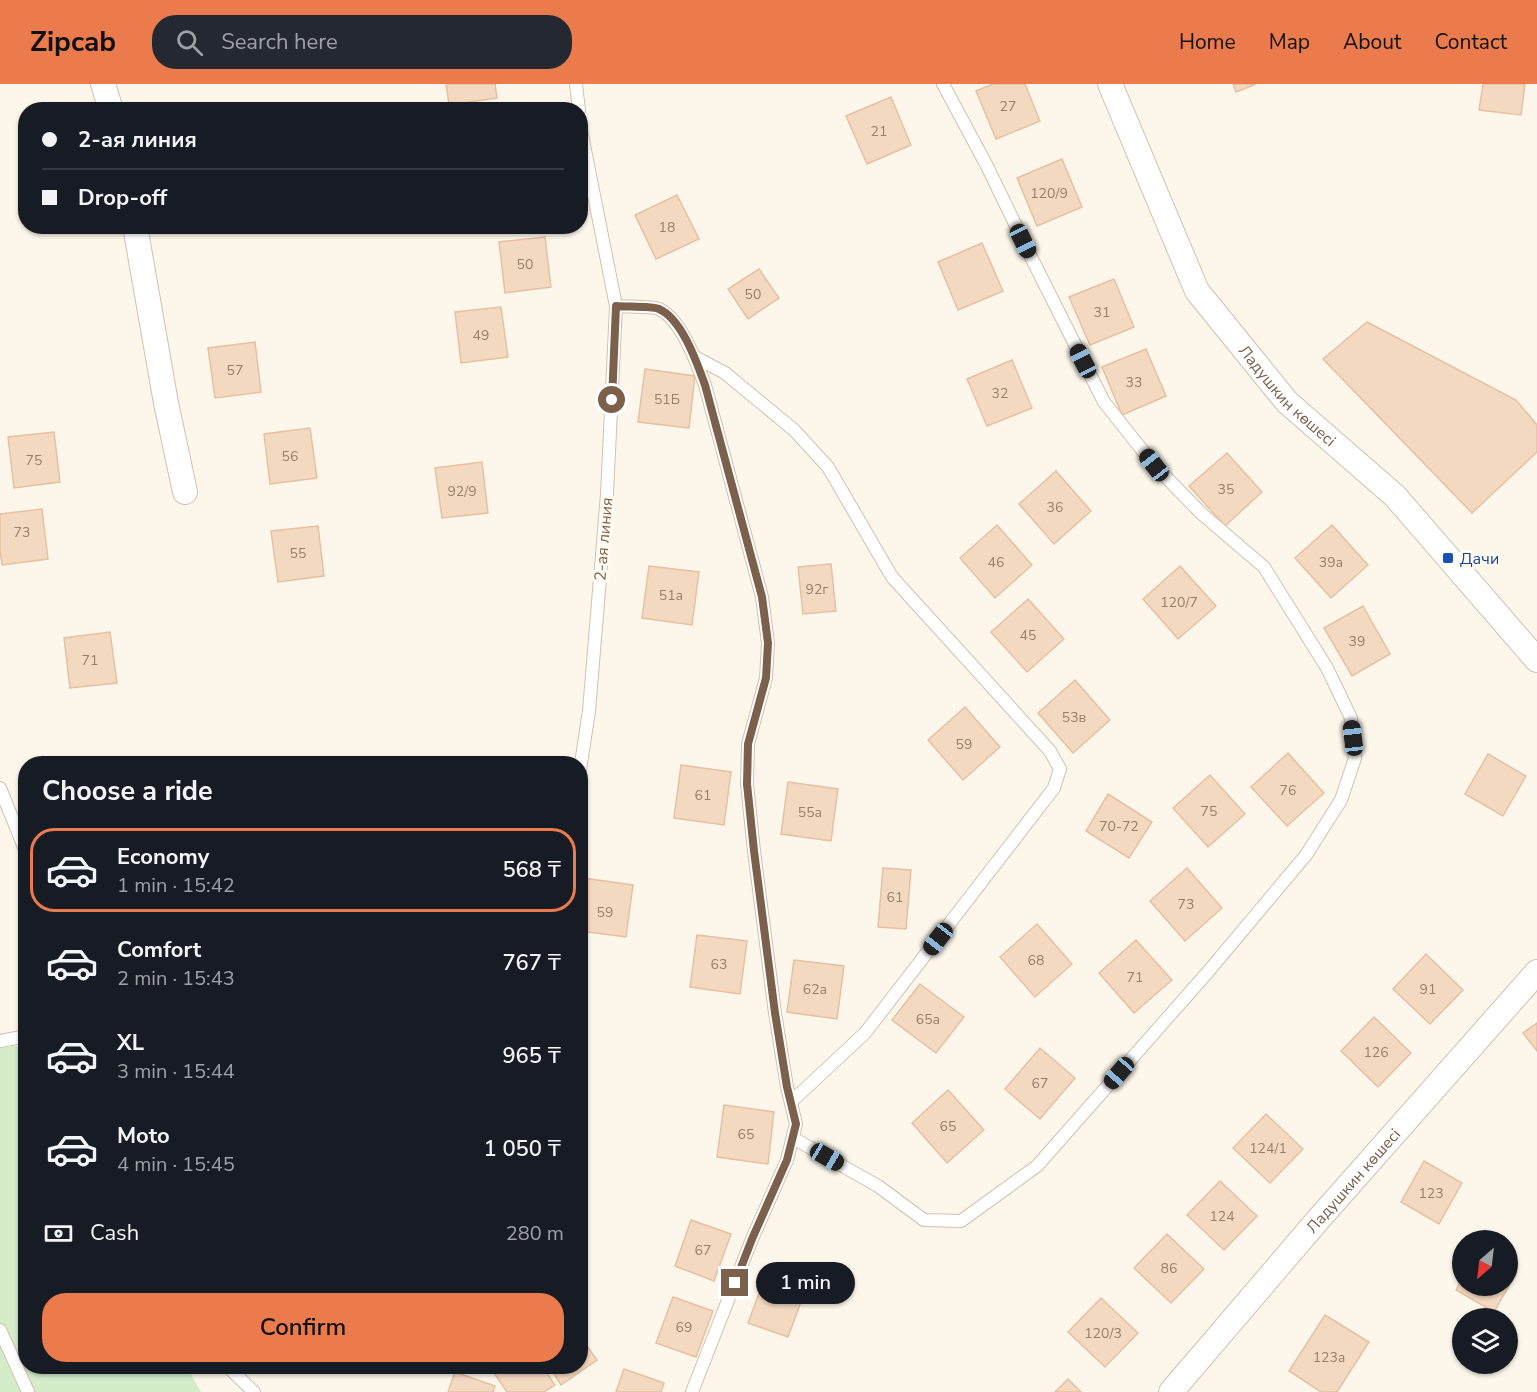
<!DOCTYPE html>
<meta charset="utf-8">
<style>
:root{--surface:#171b24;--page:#242831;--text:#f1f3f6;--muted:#9ea1a6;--line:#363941;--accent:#eb7a4d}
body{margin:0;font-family:"Nunito Sans",sans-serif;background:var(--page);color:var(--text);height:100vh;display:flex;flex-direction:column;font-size:22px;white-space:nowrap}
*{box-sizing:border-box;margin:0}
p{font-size:20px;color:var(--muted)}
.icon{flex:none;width:33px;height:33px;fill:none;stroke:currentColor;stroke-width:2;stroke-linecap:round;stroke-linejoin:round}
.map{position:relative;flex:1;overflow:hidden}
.sheet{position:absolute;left:18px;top:672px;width:570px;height:618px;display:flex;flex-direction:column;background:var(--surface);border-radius:24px;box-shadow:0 2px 4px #0004}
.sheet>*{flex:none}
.top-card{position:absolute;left:18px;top:18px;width:570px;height:132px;border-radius:24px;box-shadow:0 2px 4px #0004;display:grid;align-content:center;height:132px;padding:0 24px;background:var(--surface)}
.needle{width:39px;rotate:208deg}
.fabs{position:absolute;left:1452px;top:1146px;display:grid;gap:12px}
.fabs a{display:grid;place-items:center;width:66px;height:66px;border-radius:50%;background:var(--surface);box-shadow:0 2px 4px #0004;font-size:30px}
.end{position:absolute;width:27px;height:27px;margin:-14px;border:8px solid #7b604c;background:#fff;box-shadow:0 0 0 3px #fff}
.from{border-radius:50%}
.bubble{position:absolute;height:42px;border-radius:21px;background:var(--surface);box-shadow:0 2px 4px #0004;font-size:20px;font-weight:600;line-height:42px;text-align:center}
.car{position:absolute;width:18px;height:36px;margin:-18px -9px;border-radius:8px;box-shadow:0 0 4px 2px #0007;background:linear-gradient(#222 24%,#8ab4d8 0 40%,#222 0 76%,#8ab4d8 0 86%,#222 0)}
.top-card b{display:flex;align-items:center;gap:21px;height:57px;font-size:22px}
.top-card b+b{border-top:2px solid var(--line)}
.top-card i{width:15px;height:15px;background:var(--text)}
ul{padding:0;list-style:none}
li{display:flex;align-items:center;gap:18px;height:84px;margin:0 12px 9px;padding:0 12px;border:3px solid transparent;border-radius:24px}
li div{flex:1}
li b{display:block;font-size:22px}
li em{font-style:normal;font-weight:600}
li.active{border-color:var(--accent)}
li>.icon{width:54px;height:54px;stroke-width:1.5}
h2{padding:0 24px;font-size:27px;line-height:72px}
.pay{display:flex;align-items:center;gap:15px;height:66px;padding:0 24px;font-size:22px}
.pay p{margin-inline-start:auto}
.button{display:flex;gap:12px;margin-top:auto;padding:12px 24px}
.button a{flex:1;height:69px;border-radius:24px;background:var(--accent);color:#111;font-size:24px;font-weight:600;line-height:69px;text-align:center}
header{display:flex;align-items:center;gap:36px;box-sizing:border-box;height:84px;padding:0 30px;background:var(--accent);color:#111}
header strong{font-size:28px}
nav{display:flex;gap:33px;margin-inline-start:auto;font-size:21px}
.search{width:420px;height:54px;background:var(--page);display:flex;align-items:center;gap:15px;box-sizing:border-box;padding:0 21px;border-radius:24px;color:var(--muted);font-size:22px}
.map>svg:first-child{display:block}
</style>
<header>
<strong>Zipcab</strong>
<div class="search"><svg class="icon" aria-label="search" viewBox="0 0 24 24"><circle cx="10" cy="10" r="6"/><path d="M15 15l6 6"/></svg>Search here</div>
<nav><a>Home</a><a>Map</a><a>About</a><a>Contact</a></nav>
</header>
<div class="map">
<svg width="1537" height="1308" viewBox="0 0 1537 1308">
<rect width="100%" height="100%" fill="#fdf7eb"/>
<path fill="#d4edc8" d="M0,951l25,17 1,314 161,1 14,25h-201z"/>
<g fill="#f4d9c1" stroke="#e7c0a1" stroke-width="1.5">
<path d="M446,0h49l2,14 -48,7z"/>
<path d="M993,0h32l15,37 -44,18 -20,-48z"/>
<path d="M1233,0h23l-20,8z"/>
<path d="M1483,0h42l-4,31 -42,-5z"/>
<path d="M891,13l20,48 -44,19 -21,-48z"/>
<path d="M1062,75l20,48 -45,19 -20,-48z"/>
<path d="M677,111l22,44 -43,20 -21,-44z"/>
<path d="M399,142h51l-50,7z"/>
<path d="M545,153l6,50 -46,6 -6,-51z"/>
<path d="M982,159l21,48 -45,19 -20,-48z"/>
<path d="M759,185l20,29 -31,21 -20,-30z"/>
<path d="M1114,195l20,48 -44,18 -21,-48z"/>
<path d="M501,223l7,50 -47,6 -6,-51z"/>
<path d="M1367,238l149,78 21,25v27l-65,61 -149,-154z"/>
<path d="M255,258l6,50 -46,6 -7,-50z"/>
<path d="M1146,265l20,47 -44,19 -20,-48z"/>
<path d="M1012,276l20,48 -45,18 -20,-47z"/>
<path d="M645,285l50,7 -6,52 -51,-6z"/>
<path d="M310,344l7,50 -47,6 -6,-50z"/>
<path d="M54,348l6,50 -46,6 -6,-51z"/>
<path d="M1227,369l35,39 -37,34 -36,-40z"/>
<path d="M482,378l6,51 -46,5 -7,-50z"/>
<path d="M1056,387l35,40 -37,33 -35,-40z"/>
<path d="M42,425l6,50 -46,6 -2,-15v-36z"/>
<path d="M997,441l35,40 -37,33 -35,-40z"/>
<path d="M1332,441l36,40 -37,33 -36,-40z"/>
<path d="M318,442l6,50 -46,6 -7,-51z"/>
<path d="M831,480l5,47 -33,3 -5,-47z"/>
<path d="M649,482l50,6 -7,53 -50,-7z"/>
<path d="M1180,482l36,40 -38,33 -35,-40z"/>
<path d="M1028,515l36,40 -37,33 -36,-40z"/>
<path d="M1363,522l27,48 -38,22 -28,-48z"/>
<path d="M110,548l7,51 -47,5 -6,-50z"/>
<path d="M1075,596l35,40 -37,33 -35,-40z"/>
<path d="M965,623l35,40 -37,33 -35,-40z"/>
<path d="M1288,669l36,40 -37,33 -36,-39z"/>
<path d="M1488,670l38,22 -23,40 -38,-22z"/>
<path d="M681,681l50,7 -7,53 -50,-7z"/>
<path d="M1210,691l35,39 -37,33 -35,-39z"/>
<path d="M788,698l50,7 -7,52 -50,-7z"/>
<path d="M1108,710l44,28 -23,36 -43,-27z"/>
<path d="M883,784l28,2 -5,59 -28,-2z"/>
<path d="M1187,784l35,40 -37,33 -35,-40z"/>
<path d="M583,794l50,7 -7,52 -46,-6v-38z"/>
<path d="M1037,840l35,40 -37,33 -35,-40z"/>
<path d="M697,851l50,6 -7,53 -50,-7z"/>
<path d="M1136,856l36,40 -38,33 -35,-40z"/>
<path d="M1426,870l37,36 -33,34 -37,-35z"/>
<path d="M794,876l50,6 -7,53 -50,-7z"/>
<path d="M920,900l44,33 -28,36 -44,-33z"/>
<path d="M1374,933l37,36 -33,34 -37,-36z"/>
<path d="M1537,939v28l-14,-18z"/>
<path d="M1040,964l35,30 -35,41 -35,-30z"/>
<path d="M948,1006l36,40 -37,33 -35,-40z"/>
<path d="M724,1021l50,7 -6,52 -51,-7z"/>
<path d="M1266,1030l37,35 -33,34 -37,-35z"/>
<path d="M1424,1077l38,22 -23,41 -38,-22z"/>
<path d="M1220,1097l37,35 -33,34 -37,-35z"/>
<path d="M691,1136l40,14 -17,47 -39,-15z"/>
<path d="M1167,1150l37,35 -33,34 -37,-35z"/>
<path d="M1508,1182l9,6 -23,40 -38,-22 6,-11v7h46z"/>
<path d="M765,1193l40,14 -17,46 -40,-14z"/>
<path d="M673,1213l40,14 -17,46 -40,-14z"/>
<path d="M1101,1214l37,35 -33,34 -37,-35z"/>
<path d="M1325,1231l44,27 -32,50h-16l-32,-21z"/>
<path d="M580,1252l17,24 -36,25 -12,-19h31z"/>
<path d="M496,1282h46l13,19 -11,7h-37l-15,-22z"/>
<path d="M624,1285l40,14 -3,9h-45z"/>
<path d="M455,1288l40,14 -2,6h-45z"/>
<path d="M1068,1295l13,13h-26z"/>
</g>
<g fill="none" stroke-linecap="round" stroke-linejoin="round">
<g stroke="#d2c0af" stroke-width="14">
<g id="lane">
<path d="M576,0l3,26"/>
<path d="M580,41l36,181 -9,188 -18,217 -9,59"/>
<path d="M616,222c10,1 36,0 43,3 22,10 38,54 46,76l57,212 6,46 -2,35 -18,66 -1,40 7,67 21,162 12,74 9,37 -9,36 -35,79 -60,153"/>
<path d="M695,273l30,16 69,57 34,37 64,110 158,174 10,18 -6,19 -189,245 -74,69"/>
<path d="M0,704l26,64"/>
<path d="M0,957l26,-5"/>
<path d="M793,1054l85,48 46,34 37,1 76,-55 170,-193 99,-118 35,-55 14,-42 -4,-40 -24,-50 -63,-101 -62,-53 -48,-49 -50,-63 -72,-143 -45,-93 -44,-82"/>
<path d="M0,1246l28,62"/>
<path d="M227,1282l27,26"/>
</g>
</g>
<g stroke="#d2c0af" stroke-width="26">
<g id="street">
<path d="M103,0l8,26"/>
<path id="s1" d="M1110,0l87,207 90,111 108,94 142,164"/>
<path d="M135,142l31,177 19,89"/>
<path id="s2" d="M1171,1308l146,-171 220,-249"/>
</g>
</g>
<use href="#lane" stroke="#fff" stroke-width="12"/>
<use href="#street" stroke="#fff" stroke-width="24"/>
</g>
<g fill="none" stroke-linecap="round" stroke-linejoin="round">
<path stroke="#7b604c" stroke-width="8" d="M612,316l4,-94c10,1 36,0 43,3 23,10 38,54 46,76l57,212 6,46 -2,35 -18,66 -1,40 7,67 21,162 12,74 9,37 -9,36 -35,79 -17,44"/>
</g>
<rect fill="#1a4fb4" stroke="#fffbf3" stroke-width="2" x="1442" y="468" width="12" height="12" rx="3"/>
<g text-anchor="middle" stroke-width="6" stroke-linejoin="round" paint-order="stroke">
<g font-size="14" fill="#997e69">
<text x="1008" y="27">27</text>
<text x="879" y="52">21</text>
<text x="1049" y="114">120/9</text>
<text x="667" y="148">18</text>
<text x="525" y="185">50</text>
<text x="753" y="215">50</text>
<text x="1102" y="233">31</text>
<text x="481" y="256">49</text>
<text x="235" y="291">57</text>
<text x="1134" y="303">33</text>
<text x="1000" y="314">32</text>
<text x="667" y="320">51Б</text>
<text x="290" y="377">56</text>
<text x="34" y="381">75</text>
<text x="1226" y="410">35</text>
<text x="462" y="412">92/9</text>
<text x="1055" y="428">36</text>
<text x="22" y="453">73</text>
<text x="298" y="474">55</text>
<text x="996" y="483">46</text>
<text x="1331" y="483">39а</text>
<text x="817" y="510">92г</text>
<text x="671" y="516">51а</text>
<text x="1179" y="523">120/7</text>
<text x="1028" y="556">45</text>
<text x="1357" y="562">39</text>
<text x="90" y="581">71</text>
<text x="1074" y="638">53в</text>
<text x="964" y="665">59</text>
<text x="1288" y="711">76</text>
<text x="703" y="716">61</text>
<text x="1209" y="732">75</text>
<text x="810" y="733">55а</text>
<text x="1119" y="747">70-72</text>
<text x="895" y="818">61</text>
<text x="1186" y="825">73</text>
<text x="605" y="833">59</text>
<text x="1036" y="881">68</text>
<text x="719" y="885">63</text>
<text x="1135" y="898">71</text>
<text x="815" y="910">62а</text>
<text x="1428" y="910">91</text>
<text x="928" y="940">65а</text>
<text x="1376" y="973">126</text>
<text x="1040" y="1004">67</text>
<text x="948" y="1047">65</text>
<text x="746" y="1055">65</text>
<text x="1268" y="1069">124/1</text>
<text x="1431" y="1114">123</text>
<text x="1222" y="1137">124</text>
<text x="703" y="1171">67</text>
<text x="1169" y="1189">86</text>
<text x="684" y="1248">69</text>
<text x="1103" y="1254">120/3</text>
<text x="1329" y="1278">123а</text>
</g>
<g font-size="16" fill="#7b604c" stroke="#fffbf3">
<text dy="6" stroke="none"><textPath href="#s1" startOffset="363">Ладушкин көшесі</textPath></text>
<text transform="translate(603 455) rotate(-85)" y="6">2-ая линия</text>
<text dy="6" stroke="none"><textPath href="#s2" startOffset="279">Ладушкин көшесі</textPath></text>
</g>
<g font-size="16" fill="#164399" stroke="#fffbf3" text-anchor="start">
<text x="1460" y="480">Дачи</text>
</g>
</g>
</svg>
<div class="fabs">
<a><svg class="needle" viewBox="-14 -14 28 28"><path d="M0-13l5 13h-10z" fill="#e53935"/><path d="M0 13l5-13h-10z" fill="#9ea1a6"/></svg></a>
<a><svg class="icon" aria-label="layers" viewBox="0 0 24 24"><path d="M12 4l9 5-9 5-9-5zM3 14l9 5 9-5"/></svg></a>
</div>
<i class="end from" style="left:612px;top:316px"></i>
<i class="end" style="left:735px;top:1199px"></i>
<div class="bubble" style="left:756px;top:1178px;width:99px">1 min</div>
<i class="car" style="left:1023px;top:157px;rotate:154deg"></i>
<i class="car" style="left:1083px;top:277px;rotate:333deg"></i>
<i class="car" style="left:1154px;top:381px;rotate:322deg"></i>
<i class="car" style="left:1353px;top:654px;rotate:353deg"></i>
<i class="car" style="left:938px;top:855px;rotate:218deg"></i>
<i class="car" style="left:1119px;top:989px;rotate:221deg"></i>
<i class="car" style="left:827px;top:1073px;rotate:120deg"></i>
<div class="top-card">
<b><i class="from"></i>2-ая линия</b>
<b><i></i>Drop-off</b>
</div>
<section class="sheet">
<h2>Choose a ride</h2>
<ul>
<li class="active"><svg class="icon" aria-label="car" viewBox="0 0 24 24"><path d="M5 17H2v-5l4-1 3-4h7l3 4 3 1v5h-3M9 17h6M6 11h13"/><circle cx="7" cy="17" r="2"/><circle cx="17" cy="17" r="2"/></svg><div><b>Economy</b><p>1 min · 15:42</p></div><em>568 ₸</em></li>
<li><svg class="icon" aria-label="car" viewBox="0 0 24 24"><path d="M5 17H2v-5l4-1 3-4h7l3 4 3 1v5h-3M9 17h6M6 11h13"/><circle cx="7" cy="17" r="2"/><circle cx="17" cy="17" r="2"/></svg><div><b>Comfort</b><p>2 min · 15:43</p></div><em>767 ₸</em></li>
<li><svg class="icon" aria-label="car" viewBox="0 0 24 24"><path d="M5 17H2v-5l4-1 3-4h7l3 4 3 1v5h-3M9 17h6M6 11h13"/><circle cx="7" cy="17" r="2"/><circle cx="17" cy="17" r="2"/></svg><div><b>XL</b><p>3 min · 15:44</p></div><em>965 ₸</em></li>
<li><svg class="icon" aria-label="car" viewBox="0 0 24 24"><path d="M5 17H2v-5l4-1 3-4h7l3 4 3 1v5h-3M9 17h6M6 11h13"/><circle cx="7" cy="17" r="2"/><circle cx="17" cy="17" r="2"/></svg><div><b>Moto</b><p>4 min · 15:45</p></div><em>1 050 ₸</em></li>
</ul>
<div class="pay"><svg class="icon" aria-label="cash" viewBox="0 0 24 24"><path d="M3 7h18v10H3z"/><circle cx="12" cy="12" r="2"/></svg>Cash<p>280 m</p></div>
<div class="button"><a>Confirm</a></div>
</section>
</div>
